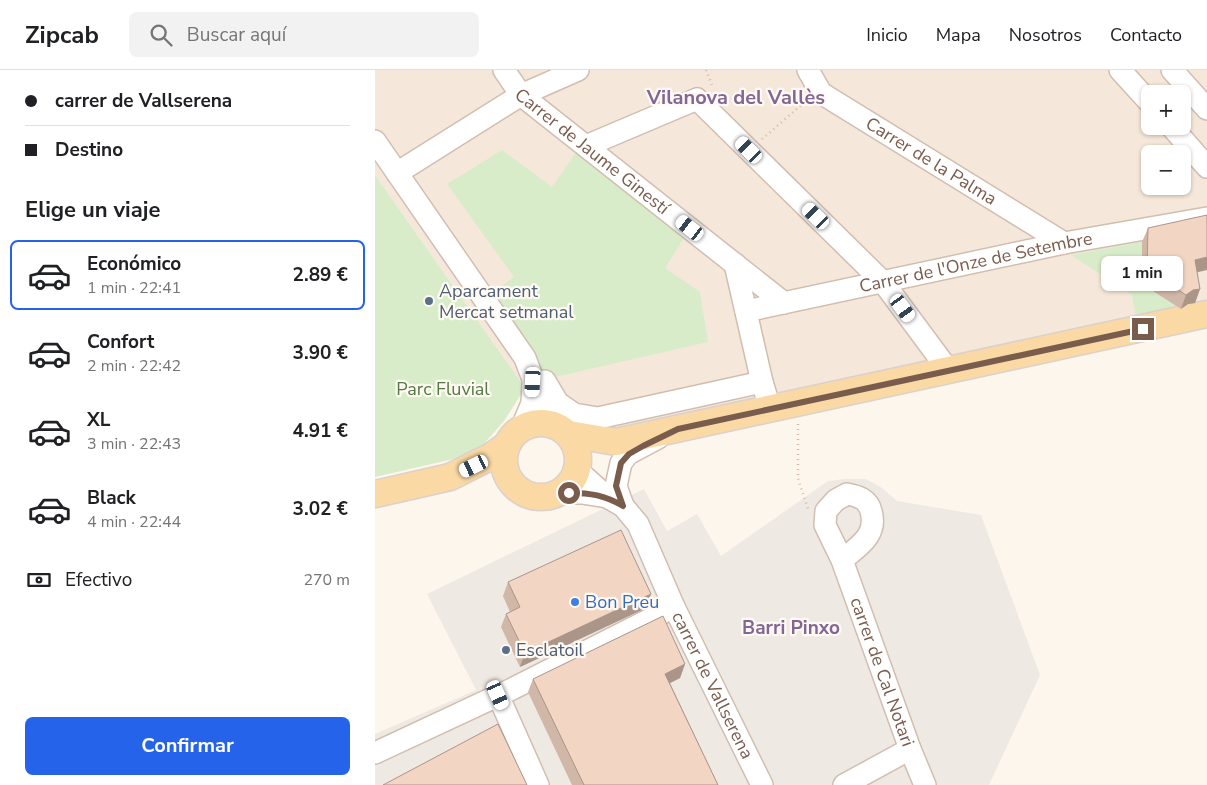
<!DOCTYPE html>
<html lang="es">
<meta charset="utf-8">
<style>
:root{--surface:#fff;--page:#f2f2f2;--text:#202124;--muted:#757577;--line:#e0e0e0;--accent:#2563eb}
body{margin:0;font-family:"Nunito Sans",sans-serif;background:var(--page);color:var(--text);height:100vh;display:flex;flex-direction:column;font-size:19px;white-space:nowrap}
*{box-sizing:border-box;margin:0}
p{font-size:16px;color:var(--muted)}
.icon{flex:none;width:28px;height:28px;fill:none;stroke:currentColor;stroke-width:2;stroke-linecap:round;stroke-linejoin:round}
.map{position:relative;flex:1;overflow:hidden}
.side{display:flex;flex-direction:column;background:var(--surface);width:375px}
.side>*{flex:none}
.guide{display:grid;align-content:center;height:110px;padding:0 25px;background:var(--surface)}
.tools{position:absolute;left:766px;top:15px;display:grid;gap:10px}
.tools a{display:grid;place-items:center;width:50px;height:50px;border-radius:8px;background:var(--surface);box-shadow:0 1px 4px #0004;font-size:25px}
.end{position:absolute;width:22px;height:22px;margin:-11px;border:6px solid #7a5c4d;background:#fff;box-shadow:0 0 0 2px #fff}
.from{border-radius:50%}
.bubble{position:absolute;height:35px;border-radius:8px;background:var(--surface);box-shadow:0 1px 4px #0004;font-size:16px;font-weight:700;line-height:35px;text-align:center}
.car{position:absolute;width:15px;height:30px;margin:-15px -8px;border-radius:6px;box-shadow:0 0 4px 1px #0007;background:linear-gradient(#fff 24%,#345 0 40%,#fff 0 76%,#345 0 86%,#fff 0)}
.guide b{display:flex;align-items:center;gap:18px;height:48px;font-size:19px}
.guide b+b{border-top:1px solid var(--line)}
.guide i{width:12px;height:12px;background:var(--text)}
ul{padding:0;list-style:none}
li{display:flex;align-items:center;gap:15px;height:70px;margin:0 10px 8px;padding:0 15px;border:2px solid transparent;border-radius:8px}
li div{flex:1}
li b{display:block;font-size:19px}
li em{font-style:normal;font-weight:700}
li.on{border-color:var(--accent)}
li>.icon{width:45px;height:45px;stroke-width:1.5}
h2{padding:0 25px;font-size:22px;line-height:60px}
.pay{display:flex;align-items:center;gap:12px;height:55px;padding:0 25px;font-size:19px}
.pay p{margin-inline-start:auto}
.action{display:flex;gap:10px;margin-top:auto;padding:10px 25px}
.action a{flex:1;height:58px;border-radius:8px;background:var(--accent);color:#fff;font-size:20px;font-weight:700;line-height:58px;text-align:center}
header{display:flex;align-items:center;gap:30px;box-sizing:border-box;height:70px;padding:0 25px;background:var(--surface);border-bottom:1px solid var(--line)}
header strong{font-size:24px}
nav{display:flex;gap:28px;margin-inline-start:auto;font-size:18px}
.search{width:350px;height:45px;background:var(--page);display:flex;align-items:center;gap:12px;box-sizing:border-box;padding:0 18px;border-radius:8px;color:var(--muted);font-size:19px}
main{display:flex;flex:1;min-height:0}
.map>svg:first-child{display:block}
</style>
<header>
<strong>Zipcab</strong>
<div class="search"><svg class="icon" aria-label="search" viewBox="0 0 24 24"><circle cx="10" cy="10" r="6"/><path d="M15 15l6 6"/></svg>Buscar aquí</div>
<nav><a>Inicio</a><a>Mapa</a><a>Nosotros</a><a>Contacto</a></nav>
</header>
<main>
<section class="side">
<div class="guide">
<b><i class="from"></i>carrer de Vallserena</b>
<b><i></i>Destino</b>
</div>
<h2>Elige un viaje</h2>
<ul>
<li class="on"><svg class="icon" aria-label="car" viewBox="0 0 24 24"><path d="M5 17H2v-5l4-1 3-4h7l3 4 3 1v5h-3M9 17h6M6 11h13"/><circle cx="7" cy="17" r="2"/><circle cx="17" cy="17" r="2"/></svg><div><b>Económico</b><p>1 min · 22:41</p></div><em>2.89 €</em></li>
<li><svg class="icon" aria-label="car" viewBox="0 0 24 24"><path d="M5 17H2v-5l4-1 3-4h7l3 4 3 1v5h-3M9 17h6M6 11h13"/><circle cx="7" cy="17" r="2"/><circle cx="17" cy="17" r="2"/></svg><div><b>Confort</b><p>2 min · 22:42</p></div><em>3.90 €</em></li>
<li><svg class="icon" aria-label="car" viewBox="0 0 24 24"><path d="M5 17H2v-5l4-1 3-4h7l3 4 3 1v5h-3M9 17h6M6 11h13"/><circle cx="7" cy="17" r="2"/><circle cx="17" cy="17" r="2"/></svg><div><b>XL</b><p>3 min · 22:43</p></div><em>4.91 €</em></li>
<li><svg class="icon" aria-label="car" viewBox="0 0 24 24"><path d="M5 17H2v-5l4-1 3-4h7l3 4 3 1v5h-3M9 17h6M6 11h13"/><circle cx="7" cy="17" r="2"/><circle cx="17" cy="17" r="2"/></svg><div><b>Black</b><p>4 min · 22:44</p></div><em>3.02 €</em></li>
</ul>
<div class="pay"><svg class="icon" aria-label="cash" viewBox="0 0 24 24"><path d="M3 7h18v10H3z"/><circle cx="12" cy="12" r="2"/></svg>Efectivo<p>270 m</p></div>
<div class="action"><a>Confirmar</a></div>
</section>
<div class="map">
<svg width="832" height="715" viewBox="0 0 832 715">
<rect width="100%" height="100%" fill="#fdf6ec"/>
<path fill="#f5e8da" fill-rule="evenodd" d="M0,0h832v240l-614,124 -68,-46 -150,-213zM775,24h33v32h-33zM775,84h33v32h-33z"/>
<path fill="#efe9e4" d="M470,409h21l16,9 15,13 84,14 59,160 -51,110h-614v-51l101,-44 -49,-96 217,-105 23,42 30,-17 24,42 107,-75z"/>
<g fill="#d8ecc9">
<path d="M127,80l50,37 25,-36 109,84 -21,33 35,24 8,50 -162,37 -58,-83 26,-19 -67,-93z"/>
<path d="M0,105l150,213 -21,33 -29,33 -100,23z"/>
<path d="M767,172v42l45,28 -50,11 -5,-28 -61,-40z"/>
</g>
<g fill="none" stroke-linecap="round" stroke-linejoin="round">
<g stroke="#d1beb0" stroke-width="24">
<g id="minor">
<path id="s1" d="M129,0l17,25 263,208"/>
<path id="s2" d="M433,0l13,23 243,150"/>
<path d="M745,0l30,33"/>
<path d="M797,0l35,39"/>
<path d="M796,56l36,41"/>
<path d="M0,71l150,217 17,45 11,21"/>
<path d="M211,76l111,-47 186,183 66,89"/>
<path d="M22,103l124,-78 57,-25"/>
<path d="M360,194l27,118 4,13"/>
<path id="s3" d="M371,241l318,-68 143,-25"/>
<path d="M170,311l13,22 16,11 24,4 164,-36"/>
<path d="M147,357l10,-24 1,-21"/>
<path id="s4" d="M202,400l30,27 16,9 15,18 36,83 88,178"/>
<path d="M182,423h25l25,4"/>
<path d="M248,436l-7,-20 5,-23 7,-9 30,-16"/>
<path id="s5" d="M467,490c17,-14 36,-25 29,-49 -3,-12 -13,-15 -24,-17l-11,6 -10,11 -1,14 17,35 68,189 15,36"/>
<path d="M123,625l40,90"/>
<path d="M0,683l137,-64 162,-82"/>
<path d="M469,715l66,-36"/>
</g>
</g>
<g stroke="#dad1cd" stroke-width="29">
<g id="major">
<circle cx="166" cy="390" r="37"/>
<path d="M194,364l47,8 591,-128"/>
<path d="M0,424l75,-17 40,-20 17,-12"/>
</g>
</g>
<g stroke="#d9b8a5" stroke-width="2.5" stroke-dasharray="1 4" stroke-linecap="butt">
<path d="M331,0l7,18"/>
<path d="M387,69l43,-37"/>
<path d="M423,354v55l10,30"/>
</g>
<use href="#minor" stroke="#fff" stroke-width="21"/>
<use href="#major" stroke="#fbd9a5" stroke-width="26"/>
</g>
<g fill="#d1b7a8">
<path d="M773,158l49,44 3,17 -5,14 -7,1 -7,5 -39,-25v-42z"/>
<path d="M133,512l138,26 -126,59 -19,-40 5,-13 4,-2 -7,-16z"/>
<path d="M310,594l-5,14 -10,5 48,102h-146l-44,-93 5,-13z"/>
</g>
<g fill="#aa9588">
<path d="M832,187v13l-17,4 5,-14z"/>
<path d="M825,219l-5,14 -7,1 -7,5 5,-14 7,-5z"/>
<path d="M276,524l-5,14 -126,59 5,-14z"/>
<path d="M310,594l-5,14 -20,10 5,-14z"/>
</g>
<g fill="#f3d5c3" stroke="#aa9588">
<path d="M832,145v42l-12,3 5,29 -7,1 -7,5 -39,-25 1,-42z"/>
<path d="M246,460l30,64 -126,59 -19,-39 14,-7 -12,-25z"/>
<path d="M288,546l22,48 -20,10 53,111h-134l-51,-106z"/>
<path d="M123,654l29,61h-144z"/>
</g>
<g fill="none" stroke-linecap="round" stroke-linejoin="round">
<path stroke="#7a5c4d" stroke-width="6" d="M194,423c22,0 35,2 54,13l-7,-20 5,-23 8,-9 14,-8 35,-17 465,-100"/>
</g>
<g fill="#5c6f8a" stroke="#fffaf3" stroke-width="2">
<circle cx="54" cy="231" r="5"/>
<circle cx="131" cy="580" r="5"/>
</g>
<circle fill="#3f7fe0" stroke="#fffaf3" stroke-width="2" cx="200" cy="532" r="5"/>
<g text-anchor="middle" stroke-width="4.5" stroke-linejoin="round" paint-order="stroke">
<g font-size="18" fill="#7a5c4d" stroke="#fffaf3">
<text dy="6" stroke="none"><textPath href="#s1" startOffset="121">Carrer de Jaume Ginestí</textPath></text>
<text dy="6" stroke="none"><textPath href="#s2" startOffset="156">Carrer de la Palma</textPath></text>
<text dy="6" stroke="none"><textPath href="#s3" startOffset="235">Carrer de l'Onze de Setembre</textPath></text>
<text dy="6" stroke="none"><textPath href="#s5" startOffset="292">carrer de Cal Notari</textPath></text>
<text dy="6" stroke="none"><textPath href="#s4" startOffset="260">carrer de Vallserena</textPath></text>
</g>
<g font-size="18" fill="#4e5e75" stroke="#fffaf3" text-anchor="start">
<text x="64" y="227">Aparcament<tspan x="64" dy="21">Mercat setmanal</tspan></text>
<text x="141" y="586">Esclatoil</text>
</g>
<g font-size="18" fill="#537a41" stroke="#fffaf3">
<text x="68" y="325">Parc Fluvial</text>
</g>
<g font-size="18" fill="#366cbe" stroke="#fffaf3" text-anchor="start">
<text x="210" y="538">Bon Preu</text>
</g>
<g font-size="19" font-weight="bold" fill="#846695" stroke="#fffaf3">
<text x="416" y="564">Barri Pinxo</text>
</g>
<g font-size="20" font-weight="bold" fill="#846695" stroke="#fffaf3">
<text x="361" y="34">Vilanova del Vallès</text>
</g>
</g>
</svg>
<div class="tools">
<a>+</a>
<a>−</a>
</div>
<i class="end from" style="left:194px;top:423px"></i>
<i class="end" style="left:768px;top:259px"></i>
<div class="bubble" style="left:726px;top:186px;width:82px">1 min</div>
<i class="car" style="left:374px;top:80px;rotate:315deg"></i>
<i class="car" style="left:441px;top:146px;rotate:314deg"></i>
<i class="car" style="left:315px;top:158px;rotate:308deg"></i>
<i class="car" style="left:528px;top:238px;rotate:144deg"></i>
<i class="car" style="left:158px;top:312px;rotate:183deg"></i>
<i class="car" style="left:99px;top:396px;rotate:244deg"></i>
<i class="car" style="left:123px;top:625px;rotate:156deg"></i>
</div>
</main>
